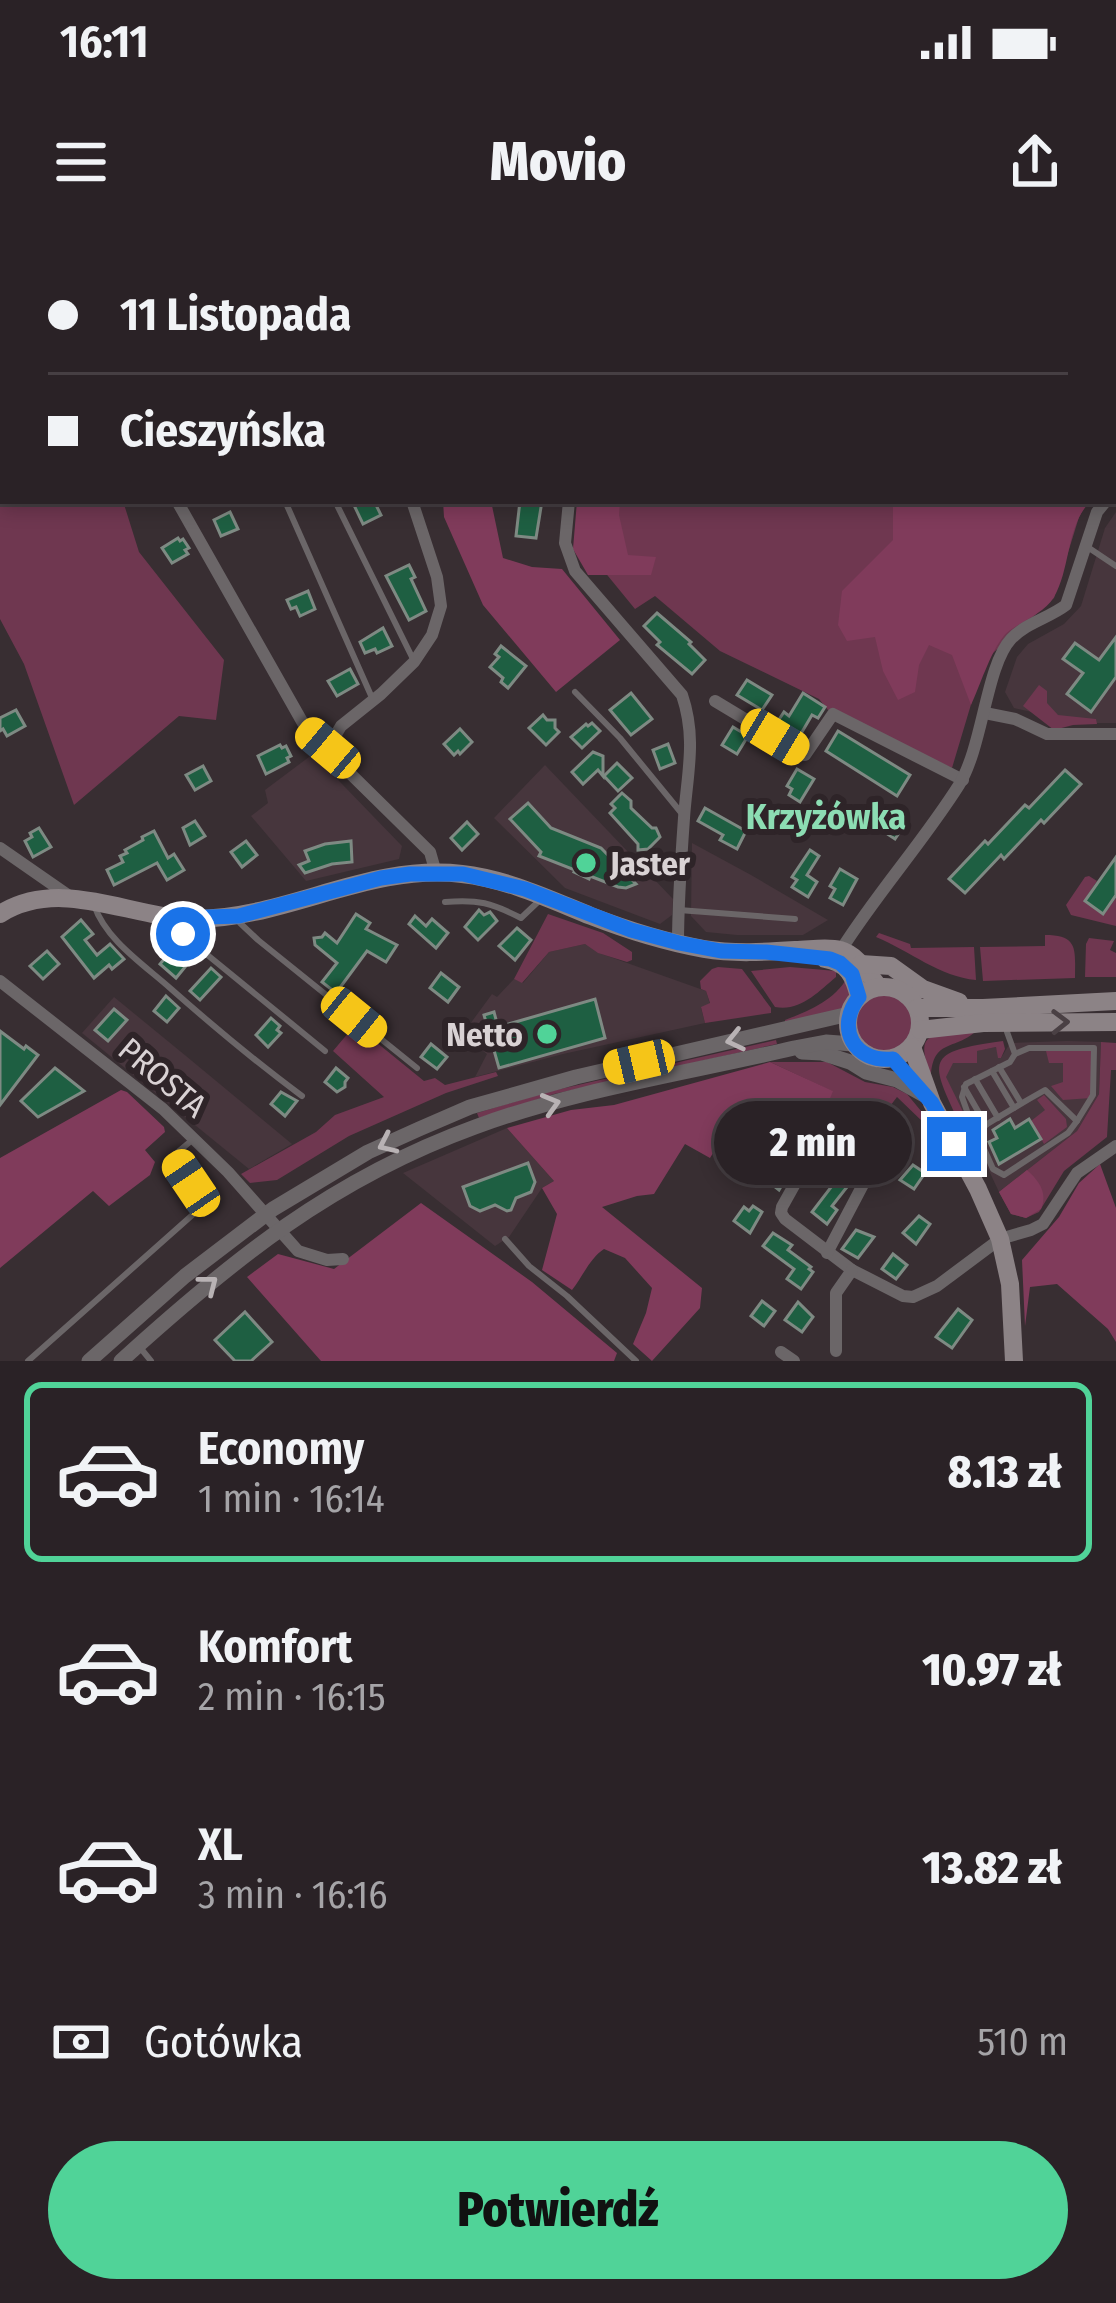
<!DOCTYPE html>
<html lang="pl">
<meta charset="utf-8">
<style>
:root{--surface:#2a2226;--page:#322a2e;--text:#f1f3f6;--muted:#a5a4a7;--line:#463f43;--accent:#50d398}
body{margin:0;font-family:"Fira Sans Condensed",sans-serif;background:var(--page);color:var(--text);height:100vh;display:flex;flex-direction:column;font-size:45px;white-space:nowrap}
*{box-sizing:border-box;margin:0}
p{font-size:39px;color:var(--muted)}
.icon{flex:none;width:66px;height:66px;fill:none;stroke:currentColor;stroke-width:2;stroke-linecap:round;stroke-linejoin:round}
.map{position:relative;height:1121px;overflow:hidden}
.sheet{display:flex;flex-direction:column;background:var(--surface);flex:1}
.sheet>*{flex:none}
.banner{position:absolute;left:0px;top:0px;width:1116px;height:264px;box-shadow:0 6px 18px #0003,0 0 0 3px var(--line);display:grid;align-content:center;height:264px;padding:0 48px;background:var(--surface)}
.end{position:absolute;width:54px;height:54px;margin:-27px;border:15px solid #1a73e8;background:#fff;box-shadow:0 0 0 6px #fff}
.from{border-radius:50%}
.bubble{position:absolute;height:84px;border-radius:42px;background:var(--surface);box-shadow:0 6px 18px #0003,0 0 0 3px var(--line);font-size:39px;font-weight:800;line-height:84px;text-align:center}
.car{position:absolute;width:36px;height:72px;margin:-36px -18px;border-radius:15px;box-shadow:0 0 9px 3px #0007;background:linear-gradient(#f5c518 24%,#345 0 40%,#f5c518 0 76%,#345 0 86%,#f5c518 0)}
.banner b{display:flex;align-items:center;gap:42px;height:114px;font-size:45px}
.banner b+b{border-top:3px solid var(--line)}
.banner i{width:30px;height:30px;background:var(--text)}
ul{padding:21px 0 0;list-style:none}
li{display:flex;align-items:center;gap:36px;height:180px;margin:0 24px 18px;padding:0 24px;border:6px solid transparent;border-radius:18px}
li div{flex:1}
li b{display:block;font-size:45px}
li em{font-style:normal;font-weight:800}
li.current{border-color:var(--accent)}
li>.icon{width:108px;height:108px;stroke-width:1.5}
.pay{display:flex;align-items:center;gap:30px;height:132px;padding:0 48px;font-size:45px}
.pay p{margin-inline-start:auto}
.button{display:flex;gap:24px;margin-top:auto;padding:24px 48px}
.button a{flex:1;height:138px;border-radius:72px;background:var(--accent);color:#111;font-size:48px;font-weight:800;line-height:138px;text-align:center}
.status{display:flex;justify-content:space-between;align-items:center;height:84px;padding:0 60px;background:var(--surface);direction:ltr}
.status svg{height:33px;fill:currentColor}
header{display:flex;justify-content:space-between;align-items:center;height:156px;padding:0 48px;background:var(--surface);font-size:54px;font-weight:800}
.map>svg:first-child{display:block}
</style>
<div class="status"><b>16:11</b><svg viewBox="0 0 49 12"><path d="M0 12V9h3v3zM5 12V6h3v6zM10 12V3h3v9zM15 12V0h3v12zM26 1h20v11H26zM47 4h2v5h-2z"/></svg></div>
<header><svg class="icon" aria-label="menu" viewBox="0 0 24 24"><path d="M4 6h16M4 12h16M4 18h16"/></svg>Movio<svg class="icon" aria-label="share" viewBox="0 0 24 24"><path d="M12 15V3M7 8l5-5 5 5M5 13v7h14v-7"/></svg></header>
<div class="map">
<svg width="1116" height="1121" viewBox="0 0 1116 1121">
<rect width="100%" height="100%" fill="#382e32"/>
<g fill="#47363d">
<path d="M1116,272v211h-34l-68,-15 -9,-16 12,-35 11,-13 36,-20 17,-18 24,-78z"/>
<path d="M313,514l89,92 -3,13 -93,22 -55,-65 17,-13 -3,-13z"/>
<path d="M545,525l128,134 -1,16 -12,9 -95,-36 -71,-70z"/>
<path d="M692,603l59,32 77,45 -25,15h-66l-31,-3 -15,-16z"/>
<path d="M585,704l14,9 107,38 4,13 -9,4 4,15 -142,31 -88,23 12,-23 -25,-19 30,-41 5,3 17,-18 9,4 26,-31z"/>
<path d="M114,757l72,59 106,88 -43,25 -167,-136z"/>
<path d="M1067,801l34,1 -2,52 -22,37 -78,61 -54,-115 7,-14 24,-12 20,-4 5,11 9,-15z"/>
<path d="M507,888l47,53 -12,7 -33,49 -14,9 -92,-73z"/>
</g>
<g fill="#6f3750">
<path d="M0,75l3,4v182h120l16,51 85,108 -8,60 -37,-4 -105,89 -50,-141 -24,-45z"/>
<path d="M595,261h493l-9,16 -25,81 -70,63 -32,107 -124,-58 -9,-11 -99,-48 -65,-55 -20,13 -36,-44z"/>
<path d="M1039,445l8,6v12l11,12 38,4 1,5 -24,1 -19,5 -31,-24z"/>
<path d="M1089,636l8,5 -12,18 20,14 11,-15v28l-45,-11 -5,-10 19,-28z"/>
<path d="M548,674l55,19 29,19v8l-5,2 -29,-9 -13,-9 -36,8 -27,31 -8,-4z"/>
<path d="M879,693l31,11 1,4 63,-1 2,33c-36,-3 -66,-29 -100,-43z"/>
<path d="M1045,695c34,0 30,15 30,43l-92,3 -3,-34 65,-1z"/>
<path d="M1089,698l25,3 -4,9 6,3v24h-31l1,-33z"/>
<path d="M718,727l24,2 29,39v5l-66,10 -4,-16 9,-4 -4,-12 -5,-2 -1,-8 12,-12z"/>
<path d="M790,727l46,4v6c-18,15 -36,35 -61,30l-24,-36z"/>
<path d="M847,738l3,19 -8,13 -57,13v-3c23,-9 49,-19 62,-42z"/>
<circle cx="885" cy="784" r="29"/>
<path d="M355,785l69,56 11,-3 10,7 51,-13 2,4 -52,17 -97,43 -72,44 -27,3 -9,-9 75,-42 19,-17 49,-18 -51,-46z"/>
<path d="M975,792c-20,18 -42,7 -44,44 -18,-49 2,-39 44,-44z"/>
<path d="M776,800l1,4 -223,50 -75,24 -2,-5 70,-21z"/>
<path d="M1003,801l2,8 -4,9h-3l-2,-11 -19,4v12h-24l-7,14 22,45 -1,3 -6,1c-32,-67 -37,-74 42,-85z"/>
<path d="M1101,802l15,1v27h-5l-4,67 -43,34 -25,41 -13,6 -15,-4 -12,-22 78,-61 22,-37z"/>
<path d="M1091,809v49l-28,2 -12,-14 12,-4v-19h-14l-3,-12z"/>
<path d="M770,822h57l38,20 28,5 14,7 28,34 22,50 -33,-55 -27,-26 -29,38 -44,-24 8,-20z"/>
<path d="M1044,855l22,24 1,8 -23,17 -13,-23 14,-11 -8,-10z"/>
</g>
<g fill="#803b5b">
<path d="M1116,59v188l-3,2v-189z"/>
<path d="M443,261h48l12,57 29,9 30,2 58,71 -64,52 -73,-87 -39,-88z"/>
<path d="M577,261h43l-1,14 9,40 28,2 -5,18h-63l-15,-26z"/>
<path d="M889,261h202c-25,23 -20,67 -37,96 -11,19 -42,27 -51,40 -13,16 -23,49 -32,68l-19,-50 -23,-10 -10,20 -4,27 -17,8 -15,-29 -8,-34 -28,4 -9,-16 4,-34 51,-51v-34z"/>
<path d="M770,822l63,29 -8,20 43,24 -16,24 -57,-42 -25,31 -40,-23 -20,33 -25,-14 -31,50 -17,2 -35,11 100,81 -2,20 -48,53 -19,-17 13,-31 6,-25 -27,-30 -21,-9c-14,9 -21,27 -32,41l-30,-20 15,-56 -15,-26 12,-7 -47,-53 64,-18 43,-5z"/>
<path d="M121,850l6,2 37,35 1,5 -20,18 10,12 -5,13 -41,31 -16,-15 -93,77v-110z"/>
<path d="M1100,924l16,44v134l-8,-13 -51,-45 -27,3 -5,39 -3,-66 37,-43 20,-34z"/>
<path d="M1027,930c12,11 21,23 14,39l-15,9 -15,-4 -12,-22z"/>
<path d="M421,963l111,79 85,71 -3,8h-293l-74,-84 31,-23 56,15z"/>
</g>
<g fill="#1e5f42" stroke="#7e8a83" stroke-width="3">
<path d="M352,261h22l7,14 -18,9z"/>
<path d="M520,261h22l-6,37 -20,-2z"/>
<path d="M230,272l8,17 -17,7 -7,-16z"/>
<path d="M178,298l2,3 3,-2 6,9 -4,2 3,4 -16,9 -10,-15z"/>
<path d="M409,325l6,12 -4,2 15,32 -17,9 -23,-44z"/>
<path d="M308,351l7,18 -15,7 -4,-9 -5,2 -4,-9z"/>
<path d="M657,373l34,29 -2,2 16,16 -13,14 -35,-29 3,-3 -16,-16z"/>
<path d="M383,388l9,18 -15,7 -2,-4 -10,4 -5,-11z"/>
<path d="M1116,397v40l-25,35 -24,-18 16,-21 -20,-14 12,-16 24,17z"/>
<path d="M501,406l25,20 -18,22 -7,-6 2,-4 -13,-11 9,-10 -4,-3z"/>
<path d="M350,429l8,15 -21,12 -9,-15z"/>
<path d="M747,440l25,15 -10,15 -25,-15z"/>
<path d="M631,453l21,26 -21,16 -21,-25z"/>
<path d="M803,453l22,14 -7,11 -6,-3 -13,22 -23,-13 8,-12 5,4z"/>
<path d="M16,470l9,16 -18,10 -4,-7 -3,2v-13z"/>
<path d="M543,475l4,5h8v8l4,4 -13,13 -17,-17z"/>
<path d="M592,483l8,8 -18,17 -11,-11 15,-13 2,2z"/>
<path d="M733,487l15,9 -11,18 -15,-9z"/>
<path d="M460,489l12,13 -12,12 -2,-3 -4,4 -10,-11z"/>
<path d="M838,491l72,44 -13,21 -71,-45z"/>
<path d="M668,504l7,19 -15,6 -7,-19z"/>
<path d="M280,505l2,3 4,-2 5,10 -4,2 2,4 -23,12 -8,-18z"/>
<path d="M593,512l10,4v20l-5,-6 -15,14 -11,-12z"/>
<path d="M617,523l15,15 -14,13 -14,-15z"/>
<path d="M203,526l8,15 -16,9 -9,-15z"/>
<path d="M797,529l17,10 -14,23 -11,-7 3,-6 -5,-3z"/>
<path d="M1065,530l16,14 -37,39 -3,-3 -37,39 -3,-4 -36,38 -16,-14 36,-38 3,3 37,-39 4,3z"/>
<path d="M622,553l9,8v7l21,20h4l4,9 -12,12 -10,1v-6l-28,-31 5,-5 -4,-4z"/>
<path d="M528,563l23,25 50,20 35,36 -10,4 -8,-1 -28,-11 -1,3 -15,-7 1,-2 -36,-14 2,-4 -31,-33z"/>
<path d="M705,568l41,23 -9,18 -17,-9 3,-5 -25,-14z"/>
<path d="M893,571l11,7 -3,4 4,2 -10,15 -15,-10z"/>
<path d="M195,581l10,15 -15,9 -7,-17z"/>
<path d="M467,582l11,12 -16,16 -11,-12z"/>
<path d="M39,588l12,19 -18,10 -8,-16 7,-4 -2,-4z"/>
<path d="M154,591l14,27 6,-4 10,16 -17,10 -10,-17 -43,22 -7,-15 16,-8 -3,-6 7,-3 -2,-3 18,-10 -1,-3z"/>
<path d="M246,601l11,14 -15,12 -11,-15z"/>
<path d="M351,601l1,21 -20,2 -27,9 -6,-8 10,-4 -4,-10 20,-7z"/>
<path d="M810,610l9,6 -12,19 10,7 -9,15 -16,-10 5,-7 -5,-3z"/>
<path d="M1116,617v38l-13,19 -18,-13z"/>
<path d="M840,629l17,10 -14,26 -13,-7 5,-9 -5,-3z"/>
<path d="M479,670l5,5 6,-3 7,9 -19,19 -13,-13z"/>
<path d="M356,674l14,9 -4,6 31,16 -11,17 -19,-11 -31,42 -14,-11 15,-19 -22,-18 -1,-7 8,-1 3,-4 12,10z"/>
<path d="M415,676l11,10 6,-7 16,14 -12,15 -27,-24z"/>
<path d="M81,680l12,14 -8,6 12,15 13,-11 14,15 -12,10 -3,-4 -15,13 -32,-41z"/>
<path d="M517,688l14,12 -16,20 -16,-14z"/>
<path d="M47,711l12,13 -16,15 -13,-13z"/>
<path d="M171,711h7l12,10 -14,17 -16,-14z"/>
<path d="M211,728l10,9 -21,23 -10,-9z"/>
<path d="M441,733l18,14 -11,15 -18,-14z"/>
<path d="M166,756l13,12 -12,14 -13,-11z"/>
<path d="M595,759l10,39 -106,30 -15,-53 10,-3 4,15z"/>
<path d="M114,769l13,11 -19,21 -13,-11z"/>
<path d="M271,778l9,8 -3,4 4,3 -13,14 -12,-12z"/>
<path d="M0,791l24,18 2,-3 12,9 -38,50z"/>
<path d="M431,804l16,13 -10,12 -16,-12z"/>
<path d="M55,828l29,23 -46,26 -17,-16z"/>
<path d="M336,828l12,10 -3,4v5l-8,5 -12,-10z"/>
<path d="M281,852l16,9 -12,15 -14,-12z"/>
<path d="M1010,879l5,9 14,-9 12,20 -42,25 -10,-22 8,-4 -4,-8z"/>
<path d="M807,895l14,10 -11,16 -14,-10z"/>
<path d="M879,901l15,10 -10,15 -3,-3 -3,4 -11,-7z"/>
<path d="M772,920l17,13 -10,17 -19,-15z"/>
<path d="M528,923l7,19 -4,10 -15,6 -5,12 -4,1 -12,-6 -15,6 -10,-5 -7,-19z"/>
<path d="M834,923l6,4 2,-2 12,13 -22,28 5,4 -10,14 -15,-12 20,-26 -9,-8z"/>
<path d="M913,925l12,8 -11,16 -14,-9z"/>
<path d="M753,966l9,6 -12,21 -16,-12 10,-14 5,4z"/>
<path d="M919,976l11,8 -14,20 -13,-11z"/>
<path d="M856,990l18,7 -16,21 -16,-9z"/>
<path d="M773,993l19,12 -4,5 23,17 -2,2 4,3 -12,17 -14,-10 7,-10 -31,-23z"/>
<path d="M893,1014l14,11 -11,14 -14,-10z"/>
<path d="M762,1061l13,10 -11,15 -13,-10z"/>
<path d="M798,1062l15,15 -11,15 -17,-12z"/>
<path d="M958,1069l14,11 -20,28 -16,-11z"/>
<path d="M245,1072l27,30 -21,19h-16l-20,-21z"/>
</g>
<g fill="none" stroke-linecap="round" stroke-linejoin="round">
<g stroke="#6b6668" stroke-width="6">
<path d="M285,261l88,199"/>
<path d="M335,261l78,158"/>
<path d="M1086,306l30,20"/>
<path d="M575,452l45,46 63,77"/>
<path d="M445,662c33,-3 47,1 76,16l20,-19"/>
<path d="M94,665c12,35 49,59 76,83 43,38 86,74 132,108"/>
<path d="M679,670l116,9"/>
<path d="M240,679v4l18,17 159,128"/>
<path d="M179,681l4,14 142,116"/>
<path d="M1015,814l14,-6h65l-1,47 -16,26"/>
<path d="M999,827l22,36"/>
<path d="M992,831l22,37"/>
<path d="M975,839l23,39"/>
<path d="M964,847l22,38"/>
<path d="M971,894c24,-15 49,-30 74,-44l32,31 -9,12 -64,42 -11,-6 -17,-38"/>
<path d="M955,904l16,-10 2,-6 -11,-31 4,-13 44,-22 5,-8 -8,-22 2,-6"/>
<path d="M505,999l24,27 38,30 69,65"/>
<path d="M138,1105l13,16"/>
<path d="M28,1121l170,-151 4,-12 -29,-42 18,-15"/>
</g>
<g stroke="#6b6668" stroke-width="12">
<path d="M24,0l2,3"/>
<path d="M585,0l1,3"/>
<path d="M449,3v-3"/>
<path d="M1113,257l3,-2"/>
<path d="M177,261l131,231 122,120 6,21"/>
<path d="M569,261l-4,42 10,28 107,124c15,44 5,79 2,123 -3,42 -6,84 -6,125"/>
<path d="M715,461l90,54 28,-41 130,66"/>
<path d="M985,473l30,6 32,15h69"/>
<path d="M328,508l13,-22 40,-32 33,-32 18,-27 9,-29 -4,-29 -25,-76"/>
<path d="M0,608l72,50"/>
<path d="M841,710c36,-57 82,-108 118,-165 24,-39 27,-119 52,-146 15,-16 38,-21 55,-34l31,-93 9,-11"/>
<path d="M0,741l163,128 65,63 70,79 29,9 16,-1"/>
<path d="M801,933l-19,34 -1,6 4,6 67,51 51,26 10,1 24,-11 63,-47 31,-9 12,-6 34,-51 39,-27"/>
<path d="M827,1013l40,-76 7,4"/>
<path d="M836,1111v-58l16,-23"/>
<path d="M781,1112l13,9"/>
</g>
<g stroke="#6b6668" stroke-width="15">
<path d="M802,812l20,1 28,9 16,10 31,8 27,15"/>
<path d="M89,1121l96,-85 88,-67 95,-57 51,-23 51,-22 106,-30 273,-63"/>
<path d="M121,1121c111,-101 211,-182 354,-234 103,-38 213,-54 319,-79l32,-6 27,2"/>
</g>
<g stroke="#8c8386" stroke-width="18">
<path d="M0,674c61,-38 129,4 194,5 92,0 174,-56 268,-45 45,5 87,25 129,42 36,14 75,26 113,33 30,5 61,3 91,1 14,0 32,-4 45,0 18,5 28,24 39,37"/>
<path d="M825,719c23,4 29,17 34,38"/>
<path d="M861,724l30,2 32,23 36,13"/>
<circle cx="884" cy="783" r="36"/>
<path d="M917,768h66l133,-7"/>
<path d="M920,790l63,-7 133,-1"/>
<path d="M912,807l20,56 46,86 22,50 10,45 4,77"/>
</g>
</g>
<defs><path id="oneway-chevron" d="M-2-3.5L2.5 0L-2 3.5" fill="none" stroke-width="1.6" stroke-linecap="round" stroke-linejoin="round" transform="scale(3)"/></defs>
<use stroke="#4a4044" href="#oneway-chevron" transform="translate(1060 782) rotate(-1)"/>
<g stroke="#b8b2b4">
<use href="#oneway-chevron" transform="translate(735 800) rotate(167)"/>
<use href="#oneway-chevron" transform="translate(551 864) rotate(-16)"/>
<use href="#oneway-chevron" transform="translate(387 904) rotate(155)"/>
<use href="#oneway-chevron" transform="translate(209 1044) rotate(-38)"/>
</g>
<g fill="none" stroke-linecap="round" stroke-linejoin="round">
<path stroke="#1a73e8" stroke-width="15" d="M183,694l-5,-16 61,-2 142,-38 29,-4h53l62,15 106,41 48,13 42,8 45,1 64,7 10,4 12,11 7,23c-24,31 -5,66 34,62l39,44 22,41"/>
</g>
<g fill="#50d398" stroke="#2e2428" stroke-width="4.5">
<circle cx="586" cy="623" r="12"/>
<circle cx="547" cy="794" r="12"/>
</g>
<g text-anchor="middle" stroke-width="12" stroke-linejoin="round" paint-order="stroke">
<g font-size="33" font-weight="bold" fill="#d9d2d4" stroke="#2e2428" text-anchor="start">
<text x="610" y="635">Jaster</text>
<text x="523" y="806" text-anchor="end">Netto</text>
</g>
<g font-size="33" fill="#d9d2d4" stroke="#2e2428">
<text transform="translate(163 837) rotate(40)" y="12">PROSTA</text>
</g>
<g font-size="36" font-weight="bold" fill="#8cddb3" stroke="#2e2428">
<text x="826" y="589">Krzyżówka</text>
</g>
</g>
</svg>
<i class="end from" style="left:183px;top:694px"></i>
<i class="end" style="left:954px;top:904px"></i>
<div class="bubble" style="left:714px;top:861px;width:198px">2 min</div>
<i class="car" style="left:775px;top:497px;rotate:121deg"></i>
<i class="car" style="left:328px;top:508px;rotate:310deg"></i>
<i class="car" style="left:354px;top:777px;rotate:129deg"></i>
<i class="car" style="left:639px;top:822px;rotate:257deg"></i>
<i class="car" style="left:191px;top:943px;rotate:326deg"></i>
<div class="banner">
<b><i class="from"></i>11 Listopada</b>
<b><i></i>Cieszyńska</b>
</div>
</div>
<section class="sheet">
<ul>
<li class="current"><svg class="icon" aria-label="car" viewBox="0 0 24 24"><path d="M5 17H2v-5l4-1 3-4h7l3 4 3 1v5h-3M9 17h6M6 11h13"/><circle cx="7" cy="17" r="2"/><circle cx="17" cy="17" r="2"/></svg><div><b>Economy</b><p>1 min · 16:14</p></div><em>8.13 zł</em></li>
<li><svg class="icon" aria-label="car" viewBox="0 0 24 24"><path d="M5 17H2v-5l4-1 3-4h7l3 4 3 1v5h-3M9 17h6M6 11h13"/><circle cx="7" cy="17" r="2"/><circle cx="17" cy="17" r="2"/></svg><div><b>Komfort</b><p>2 min · 16:15</p></div><em>10.97 zł</em></li>
<li><svg class="icon" aria-label="car" viewBox="0 0 24 24"><path d="M5 17H2v-5l4-1 3-4h7l3 4 3 1v5h-3M9 17h6M6 11h13"/><circle cx="7" cy="17" r="2"/><circle cx="17" cy="17" r="2"/></svg><div><b>XL</b><p>3 min · 16:16</p></div><em>13.82 zł</em></li>
</ul>
<div class="pay"><svg class="icon" aria-label="cash" viewBox="0 0 24 24"><path d="M3 7h18v10H3z"/><circle cx="12" cy="12" r="2"/></svg>Gotówka<p>510 m</p></div>
<div class="button"><a>Potwierdź</a></div>
</section>
